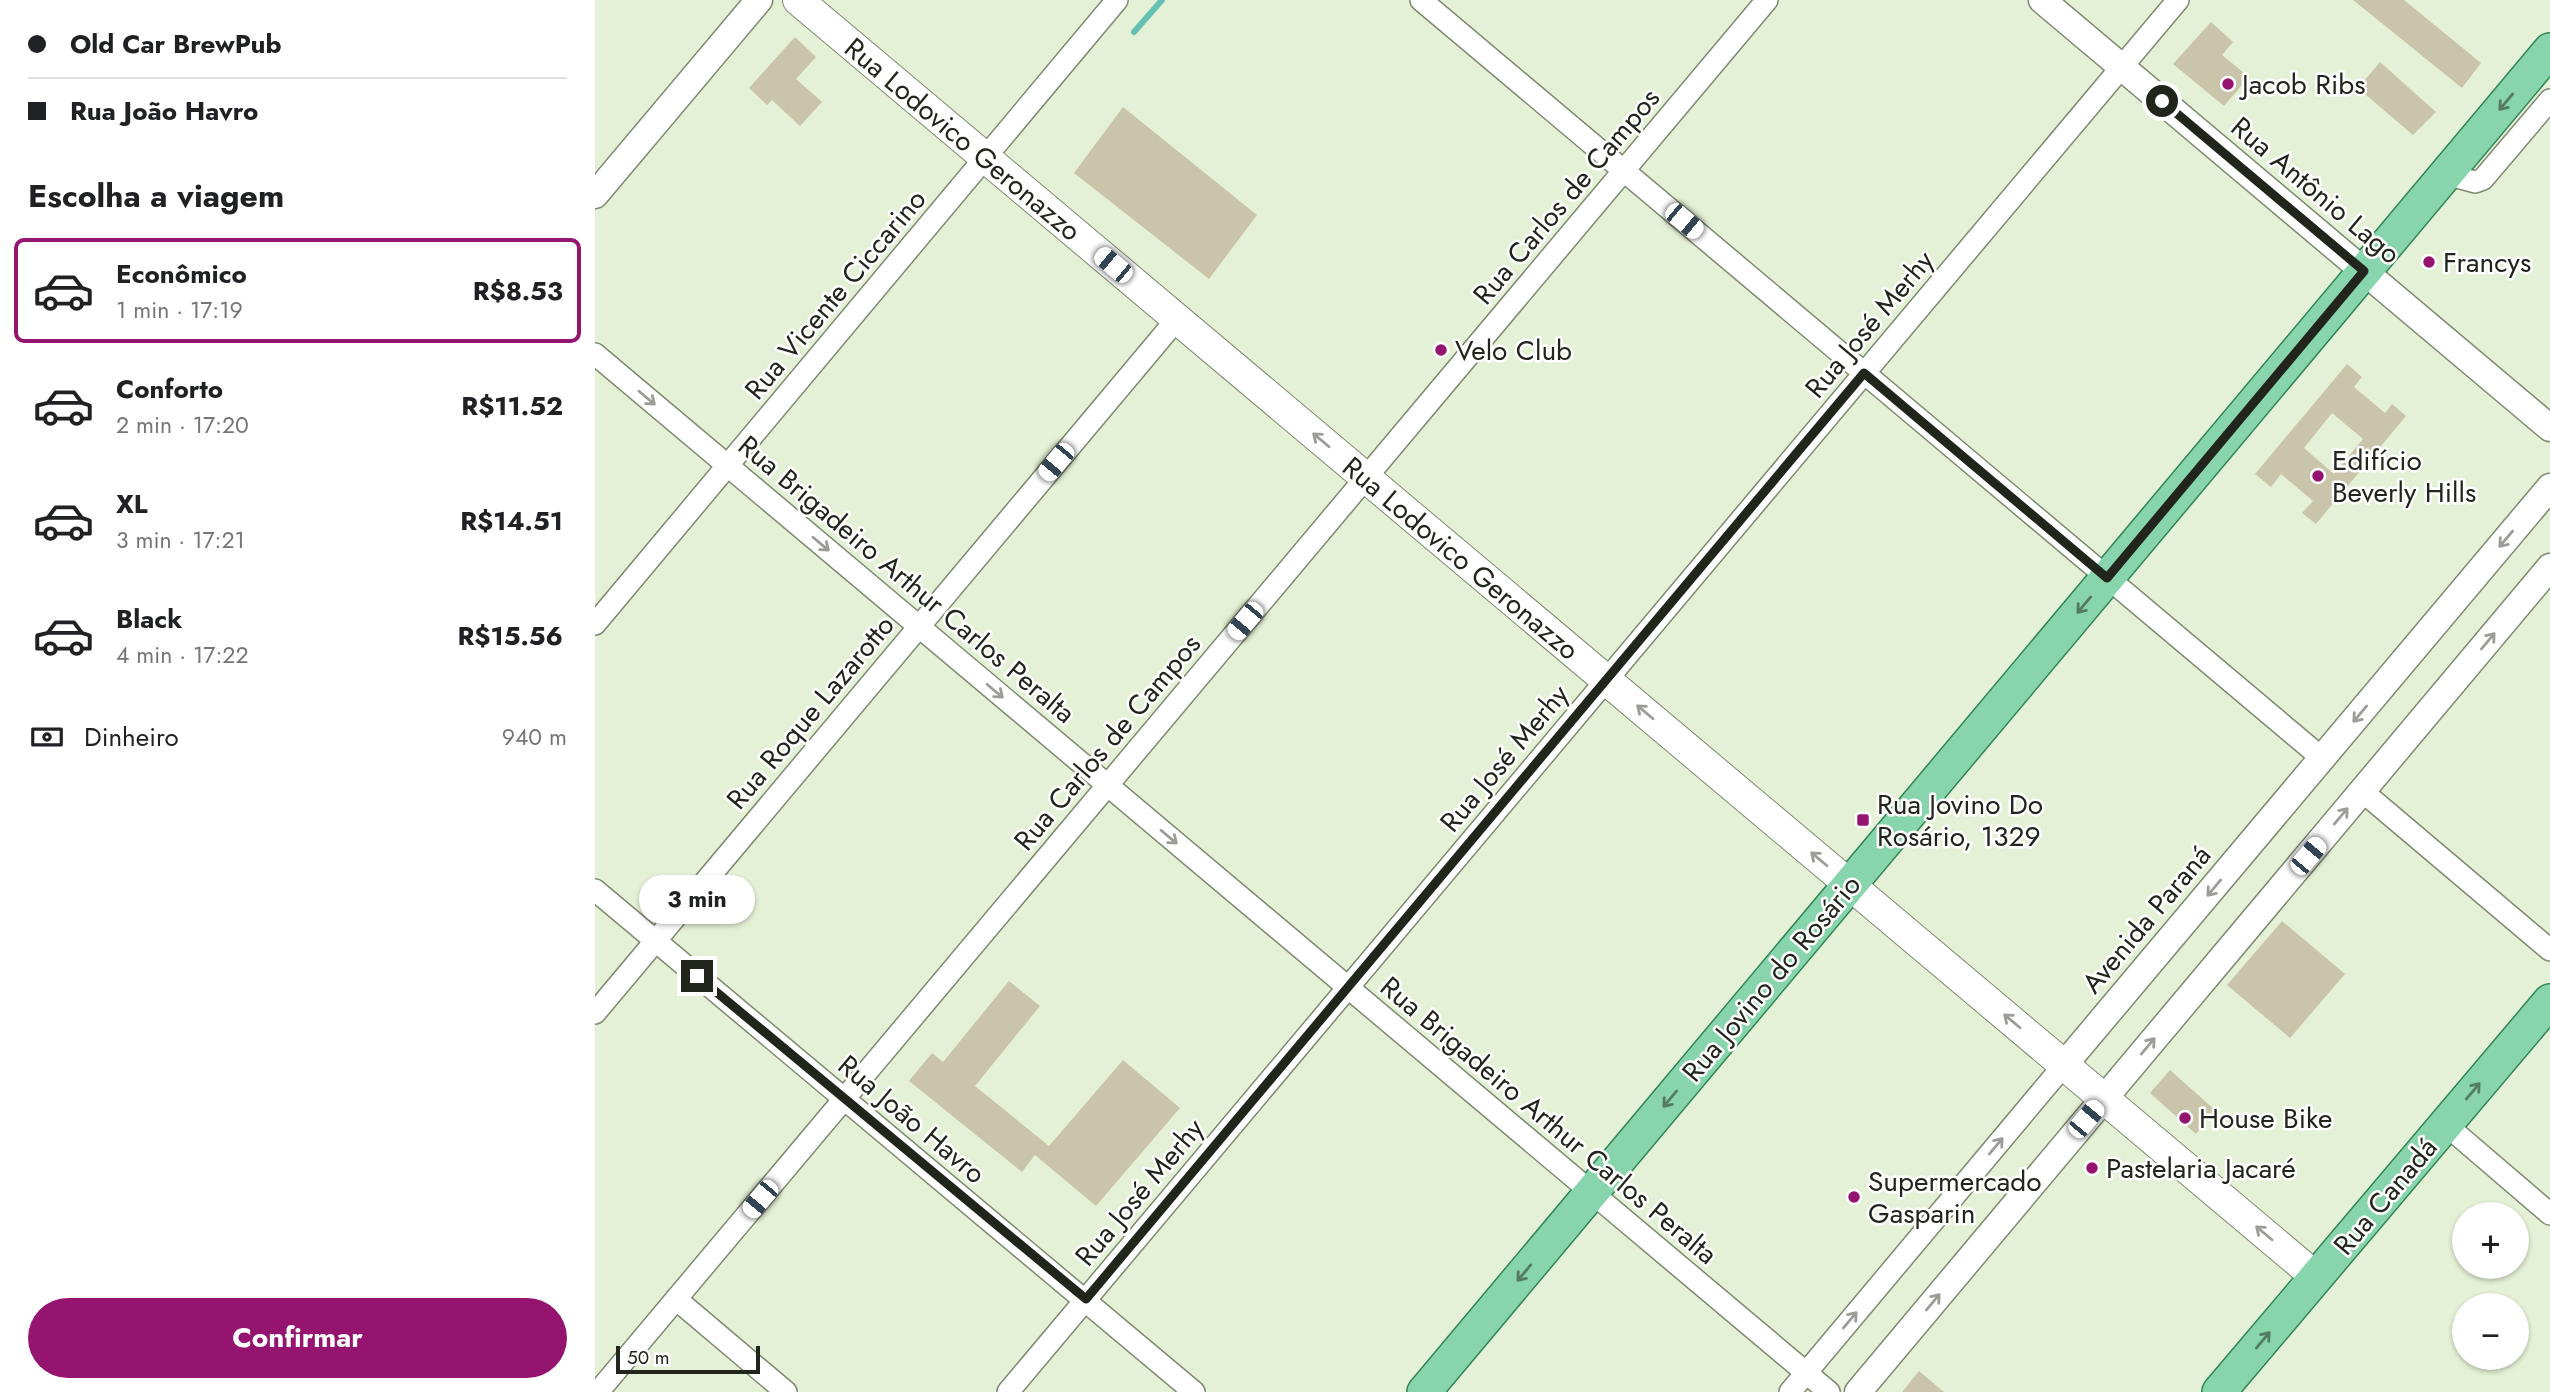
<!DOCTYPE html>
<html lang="pt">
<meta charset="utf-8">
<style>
:root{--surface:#fff;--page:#f2f2f2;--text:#202124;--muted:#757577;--line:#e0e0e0;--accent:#94146f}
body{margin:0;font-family:Jost,sans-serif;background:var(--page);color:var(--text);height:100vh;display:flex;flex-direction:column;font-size:26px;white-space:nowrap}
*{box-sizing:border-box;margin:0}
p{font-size:23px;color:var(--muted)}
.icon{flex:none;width:38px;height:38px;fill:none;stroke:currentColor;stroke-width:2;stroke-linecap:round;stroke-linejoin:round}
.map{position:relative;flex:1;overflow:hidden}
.side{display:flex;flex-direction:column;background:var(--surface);width:595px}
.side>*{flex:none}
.banner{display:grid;align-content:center;height:154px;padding:0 28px;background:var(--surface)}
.controls{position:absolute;left:1857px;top:1202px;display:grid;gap:14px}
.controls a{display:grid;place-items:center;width:77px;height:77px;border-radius:50%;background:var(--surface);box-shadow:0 2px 5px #0004;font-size:35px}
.scale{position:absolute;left:21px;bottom:18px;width:144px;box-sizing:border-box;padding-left:7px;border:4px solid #21251c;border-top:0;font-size:19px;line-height:24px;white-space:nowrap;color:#21251c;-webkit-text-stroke:5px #fff;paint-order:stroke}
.end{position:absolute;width:32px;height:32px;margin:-16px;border:9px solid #21251c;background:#fff;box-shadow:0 0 0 4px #fff}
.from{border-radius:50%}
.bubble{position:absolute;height:49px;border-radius:24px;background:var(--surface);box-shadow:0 2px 5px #0004;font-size:23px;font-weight:700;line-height:49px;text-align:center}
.car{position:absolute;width:21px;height:42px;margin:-21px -10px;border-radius:9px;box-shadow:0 0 5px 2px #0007;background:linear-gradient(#fff 24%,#345 0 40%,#fff 0 76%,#345 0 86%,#fff 0)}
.banner b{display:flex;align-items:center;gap:24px;height:66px;font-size:26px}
.banner b+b{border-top:2px solid var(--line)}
.banner i{width:18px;height:18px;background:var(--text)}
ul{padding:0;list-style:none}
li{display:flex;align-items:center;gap:21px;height:105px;margin:0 14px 10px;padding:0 14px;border:4px solid transparent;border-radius:10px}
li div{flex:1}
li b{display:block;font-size:26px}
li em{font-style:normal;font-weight:700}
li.on{border-color:var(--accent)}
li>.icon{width:63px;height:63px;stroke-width:1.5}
h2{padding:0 28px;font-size:32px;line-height:84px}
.pay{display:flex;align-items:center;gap:18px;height:77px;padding:0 28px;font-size:26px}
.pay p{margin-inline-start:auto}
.action{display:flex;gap:14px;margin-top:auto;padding:14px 28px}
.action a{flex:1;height:80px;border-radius:42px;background:var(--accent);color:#fff;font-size:28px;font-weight:700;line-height:80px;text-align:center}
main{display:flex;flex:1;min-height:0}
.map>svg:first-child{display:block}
</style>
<main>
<section class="side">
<div class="banner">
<b><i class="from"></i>Old Car BrewPub</b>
<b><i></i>Rua João Havro</b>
</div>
<h2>Escolha a viagem</h2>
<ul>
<li class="on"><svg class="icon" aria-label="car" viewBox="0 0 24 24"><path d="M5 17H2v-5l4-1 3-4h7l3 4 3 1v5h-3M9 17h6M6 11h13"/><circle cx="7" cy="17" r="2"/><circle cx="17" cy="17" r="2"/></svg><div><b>Econômico</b><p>1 min · 17:19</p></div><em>R$8.53</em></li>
<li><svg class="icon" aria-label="car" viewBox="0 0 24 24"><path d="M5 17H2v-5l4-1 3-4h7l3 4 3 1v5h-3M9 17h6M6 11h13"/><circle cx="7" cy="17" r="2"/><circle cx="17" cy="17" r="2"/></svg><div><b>Conforto</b><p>2 min · 17:20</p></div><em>R$11.52</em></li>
<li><svg class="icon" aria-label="car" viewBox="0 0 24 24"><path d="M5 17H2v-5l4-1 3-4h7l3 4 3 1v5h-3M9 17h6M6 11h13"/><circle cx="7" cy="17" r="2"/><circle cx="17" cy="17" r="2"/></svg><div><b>XL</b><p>3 min · 17:21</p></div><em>R$14.51</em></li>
<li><svg class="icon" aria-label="car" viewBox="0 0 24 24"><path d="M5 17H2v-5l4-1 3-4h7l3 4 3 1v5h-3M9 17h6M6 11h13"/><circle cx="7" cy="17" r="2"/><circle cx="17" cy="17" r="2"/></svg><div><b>Black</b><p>4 min · 17:22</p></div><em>R$15.56</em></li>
</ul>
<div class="pay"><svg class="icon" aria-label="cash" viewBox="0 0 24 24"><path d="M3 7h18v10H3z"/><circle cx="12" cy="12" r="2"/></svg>Dinheiro<p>940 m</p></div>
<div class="action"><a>Confirmar</a></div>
</section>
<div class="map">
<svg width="1955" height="1392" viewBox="0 0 1955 1392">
<rect width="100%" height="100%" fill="#e5f1d6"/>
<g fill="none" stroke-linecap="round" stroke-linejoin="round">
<path stroke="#65c0b4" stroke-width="6" d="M539,32l28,-32"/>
</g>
<g fill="#cac5aa" fill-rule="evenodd">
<path d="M1758,0h51l77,63 -19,25z"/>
<path d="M1616,22l22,20 -11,13 27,22 -25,29 -51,-42z"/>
<path d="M200,37l21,20 -20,22 26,23 -22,24 -28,-26 -5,5 -18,-17z"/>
<path d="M1785,62l56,50 -23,23 -55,-47z"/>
<path d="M528,107l134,108 -48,64 -135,-106z"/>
<path d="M1752,364l15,13 -8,10 31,26 7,-9 14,12 -90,108 -14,-11 11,-12 -32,-27 -10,13 -16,-13zM1737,413l31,26 -29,35 -30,-26z"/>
<path d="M1687,921l63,53 -55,64 -63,-53z"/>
<path d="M414,981l31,25 -65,80 74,60 74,-86 57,48 -84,98 -61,-51 -13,17 -113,-91 23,-28 11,9z"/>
<path d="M1575,1070l46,41 -20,23 -46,-41z"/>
<path d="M1324,1371l25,21h-42z"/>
</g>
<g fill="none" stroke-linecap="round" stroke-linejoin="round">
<g stroke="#7e8971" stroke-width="24">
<g id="minor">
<path d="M826,0l902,759"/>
<path d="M1851,174l29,8 8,-3 67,-79"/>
<path d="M0,354l1234,1038"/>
<path d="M0,624l522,-624"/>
<path d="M1767,791l188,159"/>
<path d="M0,890l599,502"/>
<path d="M0,1013l582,-694"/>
<path d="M1850,1124l105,90"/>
<path d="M81,1299l110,93"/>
<path d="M3,1392l1169,-1392"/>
<path d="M413,1392l1170,-1392"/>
<path d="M1195,1392l274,-327"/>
</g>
</g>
<g stroke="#7e8971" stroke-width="29">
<g id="tertiary">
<path d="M1447,0l508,428"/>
<path d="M0,195l164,-195"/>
<path d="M1469,1065l486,-578"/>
<path d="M1263,1392l692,-825"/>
</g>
</g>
<g stroke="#7e8971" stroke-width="32">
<path id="secondary" d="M203,0l1518,1277"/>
</g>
<g stroke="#318556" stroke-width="36">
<g id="primary">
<path d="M829,1392l1126,-1342"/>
<path d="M1624,1392l331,-391"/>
</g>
</g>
<use href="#minor" stroke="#fff" stroke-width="21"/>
<use href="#tertiary" stroke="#fff" stroke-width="26"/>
<use href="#secondary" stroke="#fff" stroke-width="30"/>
<use href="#primary" stroke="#88d4ac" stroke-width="33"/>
</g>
<defs><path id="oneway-shaft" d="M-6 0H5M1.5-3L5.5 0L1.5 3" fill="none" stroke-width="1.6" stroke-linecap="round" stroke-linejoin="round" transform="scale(1.75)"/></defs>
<g stroke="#547c64">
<use href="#oneway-shaft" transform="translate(1911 102) rotate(130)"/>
<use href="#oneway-shaft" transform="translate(1489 605) rotate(130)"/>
<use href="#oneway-shaft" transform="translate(1878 1091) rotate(-50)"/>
<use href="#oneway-shaft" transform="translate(1075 1099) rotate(130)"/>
<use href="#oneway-shaft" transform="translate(929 1273) rotate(130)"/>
<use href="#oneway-shaft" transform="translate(1668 1340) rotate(-50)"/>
</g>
<g stroke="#9b9d99">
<use href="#oneway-shaft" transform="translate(52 398) rotate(40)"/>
<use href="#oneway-shaft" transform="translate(726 440) rotate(-140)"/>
<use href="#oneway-shaft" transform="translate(1911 539) rotate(130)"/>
<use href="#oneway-shaft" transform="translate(226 544) rotate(40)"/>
<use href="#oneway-shaft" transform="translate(1893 641) rotate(-50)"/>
<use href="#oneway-shaft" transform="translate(400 691) rotate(40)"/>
<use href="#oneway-shaft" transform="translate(1050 712) rotate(-140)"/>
<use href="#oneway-shaft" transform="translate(1765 714) rotate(130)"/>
<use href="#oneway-shaft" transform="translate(1746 816) rotate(-50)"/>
<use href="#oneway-shaft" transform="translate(574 837) rotate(40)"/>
<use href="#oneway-shaft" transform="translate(1224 859) rotate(-140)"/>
<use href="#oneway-shaft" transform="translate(1619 888) rotate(130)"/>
<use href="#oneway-shaft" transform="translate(1417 1021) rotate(-140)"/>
<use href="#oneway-shaft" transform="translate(1553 1046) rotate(-50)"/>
<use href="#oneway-shaft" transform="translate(1401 1146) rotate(-50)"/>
<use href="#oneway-shaft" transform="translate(1669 1233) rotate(-140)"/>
<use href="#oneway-shaft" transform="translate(1338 1302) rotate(-50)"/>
<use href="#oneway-shaft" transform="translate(1255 1320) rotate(-50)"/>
</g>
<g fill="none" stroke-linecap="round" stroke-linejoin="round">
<path stroke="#21251c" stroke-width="9" d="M102,976l389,323 778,-926 243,205 257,-307 -202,-170"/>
</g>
<g fill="#94146f" stroke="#fff" stroke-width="2.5">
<circle cx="1633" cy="84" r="7"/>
<circle cx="1834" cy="262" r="7"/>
<circle cx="846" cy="350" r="7"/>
<circle cx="1723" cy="476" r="7"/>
<rect x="1261" y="813" width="14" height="14" rx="3.5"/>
<circle cx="1590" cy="1118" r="7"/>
<circle cx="1497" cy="1168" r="7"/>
<circle cx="1259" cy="1197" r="7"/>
</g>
<g text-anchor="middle" stroke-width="5" stroke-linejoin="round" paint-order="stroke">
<g font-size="28" fill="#21251c" stroke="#fff" text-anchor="start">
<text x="1647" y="94">Jacob Ribs</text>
<text x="1848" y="272">Francys</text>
<text x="860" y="360">Velo Club</text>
<text x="1737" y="470">Edifício<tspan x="1737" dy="32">Beverly Hills</tspan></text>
<text x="1282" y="814">Rua Jovino Do<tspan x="1282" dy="32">Rosário, 1329</tspan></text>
<text x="1604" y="1128">House Bike</text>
<text x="1511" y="1178">Pastelaria Jacaré</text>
<text x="1273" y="1191">Supermercado<tspan x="1273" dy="32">Gasparin</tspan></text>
</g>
<g font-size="28" fill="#21251c" stroke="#fff">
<text transform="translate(368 139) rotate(40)" y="10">Rua Lodovico Geronazzo</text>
<text transform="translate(1721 190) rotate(40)" y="10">Rua Antônio Lago</text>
<text transform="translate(971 196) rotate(-50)" y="10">Rua Carlos de Campos</text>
<text transform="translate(240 294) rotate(-50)" y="10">Rua Vicente Ciccarino</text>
<text transform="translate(1274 324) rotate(-50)" y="10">Rua José Merhy</text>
<text transform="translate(866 558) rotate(40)" y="10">Rua Lodovico Geronazzo</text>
<text transform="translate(312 579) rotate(40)" y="10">Rua Brigadeiro Arthur Carlos Peralta</text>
<text transform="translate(215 712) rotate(-50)" y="10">Rua Roque Lazarotto</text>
<text transform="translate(512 742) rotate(-50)" y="10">Rua Carlos de Campos</text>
<text transform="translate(909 758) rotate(-50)" y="10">Rua José Merhy</text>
<text transform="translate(1551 919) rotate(-50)" y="10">Avenida Paraná</text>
<text transform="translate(1176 978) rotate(-50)" y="10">Rua Jovino do Rosário</text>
<text transform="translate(317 1119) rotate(40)" y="10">Rua João Havro</text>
<text transform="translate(954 1120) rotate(40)" y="10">Rua Brigadeiro Arthur Carlos Peralta</text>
<text transform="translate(544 1192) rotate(-50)" y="10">Rua José Merhy</text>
<text transform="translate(1790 1196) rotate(-50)" y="10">Rua Canadá</text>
</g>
</g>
</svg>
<div class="controls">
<a>+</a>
<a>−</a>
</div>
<div class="scale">50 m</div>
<i class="end from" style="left:1567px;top:101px"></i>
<i class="end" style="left:102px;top:976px"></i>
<div class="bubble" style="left:44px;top:875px;width:116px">3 min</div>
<i class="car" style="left:1089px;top:221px;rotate:130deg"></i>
<i class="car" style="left:518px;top:265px;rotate:310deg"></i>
<i class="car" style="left:461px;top:462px;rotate:220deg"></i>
<i class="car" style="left:650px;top:621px;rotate:220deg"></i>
<i class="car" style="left:1713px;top:856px;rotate:40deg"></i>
<i class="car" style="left:1491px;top:1119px;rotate:40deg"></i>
<i class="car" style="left:165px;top:1199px;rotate:220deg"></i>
</div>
</main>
